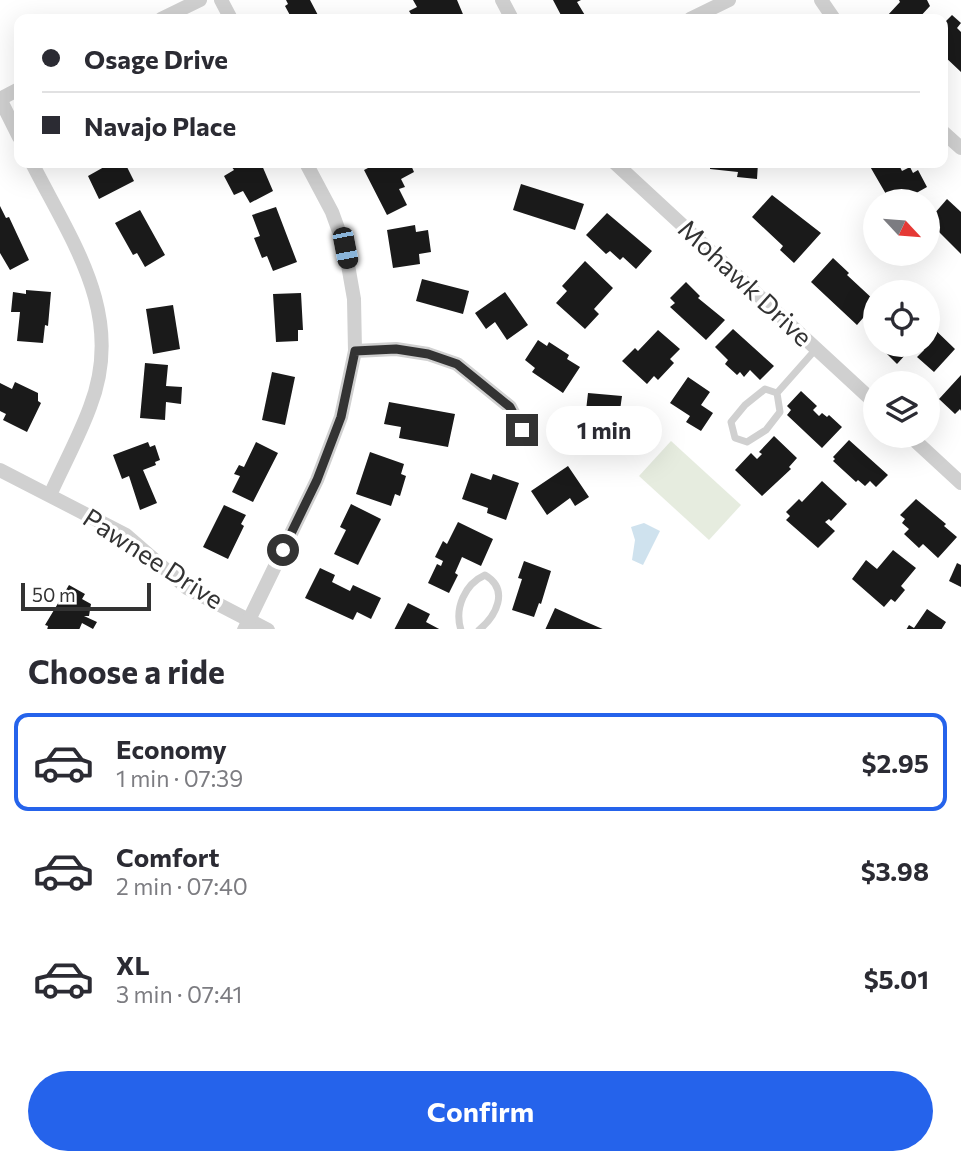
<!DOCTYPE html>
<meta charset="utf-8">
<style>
:root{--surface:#fff;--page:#f7f7f7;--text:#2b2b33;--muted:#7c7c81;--line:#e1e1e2;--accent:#2563eb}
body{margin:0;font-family:Commissioner,sans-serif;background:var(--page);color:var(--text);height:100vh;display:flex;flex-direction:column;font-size:26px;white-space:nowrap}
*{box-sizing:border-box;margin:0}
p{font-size:23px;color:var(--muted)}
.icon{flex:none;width:38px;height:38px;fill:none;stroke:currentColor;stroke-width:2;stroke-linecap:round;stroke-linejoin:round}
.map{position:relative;height:629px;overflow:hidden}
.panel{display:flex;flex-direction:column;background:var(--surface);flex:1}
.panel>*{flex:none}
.guide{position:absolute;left:14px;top:14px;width:934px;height:154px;border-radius:14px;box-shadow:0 7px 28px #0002;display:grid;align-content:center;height:154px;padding:0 28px;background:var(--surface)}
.needle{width:46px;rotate:116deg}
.controls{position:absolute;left:863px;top:189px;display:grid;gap:14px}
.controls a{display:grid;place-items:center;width:77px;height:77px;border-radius:50%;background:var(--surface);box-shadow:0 7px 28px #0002;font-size:35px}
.scale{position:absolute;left:21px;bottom:18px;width:130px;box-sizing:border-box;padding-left:7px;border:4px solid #333;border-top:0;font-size:19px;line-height:24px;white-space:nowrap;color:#333;-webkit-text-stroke:5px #fff;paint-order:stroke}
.end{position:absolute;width:32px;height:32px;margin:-16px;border:9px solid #333;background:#fff;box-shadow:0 0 0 4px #fff}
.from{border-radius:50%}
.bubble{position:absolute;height:49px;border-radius:24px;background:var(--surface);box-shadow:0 7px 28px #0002;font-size:23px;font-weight:700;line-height:49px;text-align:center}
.car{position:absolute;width:21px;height:42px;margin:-21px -10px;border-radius:9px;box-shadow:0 0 5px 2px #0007;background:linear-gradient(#222 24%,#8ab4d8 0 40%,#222 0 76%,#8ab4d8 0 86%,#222 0)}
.guide b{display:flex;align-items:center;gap:24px;height:66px;font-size:26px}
.guide b+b{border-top:2px solid var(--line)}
.guide i{width:18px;height:18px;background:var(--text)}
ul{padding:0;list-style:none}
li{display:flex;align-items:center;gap:21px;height:98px;margin:0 14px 10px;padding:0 14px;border:4px solid transparent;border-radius:14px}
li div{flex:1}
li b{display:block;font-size:26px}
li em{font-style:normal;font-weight:700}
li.on{border-color:var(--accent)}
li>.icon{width:63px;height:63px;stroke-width:1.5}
h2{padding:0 28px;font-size:32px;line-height:84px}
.button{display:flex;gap:14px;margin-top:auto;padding:14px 28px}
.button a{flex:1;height:80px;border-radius:42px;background:var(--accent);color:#fff;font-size:28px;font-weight:700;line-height:80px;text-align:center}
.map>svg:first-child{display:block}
</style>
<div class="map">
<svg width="961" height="630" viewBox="0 0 961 630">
<rect width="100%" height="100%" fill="#fff"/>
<path fill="#e6ecdf" d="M671,441l70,64 -32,35 -70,-64z"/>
<path fill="#cfe2ee" d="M644,523l16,8 -17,34 -11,-5 3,-20 -4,-13z"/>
<g fill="#1a1a1a">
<path d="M286,0h24l10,19h-28l-7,-13 3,-2z"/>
<path d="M413,0h44l8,19h-51l-5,-8 8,-4z"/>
<path d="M553,0h28l-4,2 9,15 -23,2z"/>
<path d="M899,0h28l3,6 -12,13h-27l-4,-3 13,-14z"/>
<path d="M952,15l9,8 -4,5 4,4v40l-18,-17v-31z"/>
<path d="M101,163h24l9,18 -35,18 -11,-23 16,-9z"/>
<path d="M229,163h32l12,28 -23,12 -7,-12 -9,4 -10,-19 10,-6z"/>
<path d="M378,163h32l4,9 -13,7 4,8 -6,2 8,16 -20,10 -23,-45z"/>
<path d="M687,163h71l-1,16 -20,-2 1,-5 -28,-3v-2l-24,-2z"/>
<path d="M868,163h30l4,8 8,-4 3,6 5,-3 9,17 -25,14h-12z"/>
<path d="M521,184l63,20 -9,26 -62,-20z"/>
<path d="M772,195l49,38 -27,30 -14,-13 3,-4 -31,-29z"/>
<path d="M947,199l14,13v42l-33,-33z"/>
<path d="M0,206l6,12 3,-1 20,43 -19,10 -10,-17z"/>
<path d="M276,207l21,55 -24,9 -6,-15 -5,2 -8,-20 6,-2 -8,-21z"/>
<path d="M140,210l25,45 -20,12 -8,-14 -4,2 -18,-32z"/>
<path d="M607,213l45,38 -16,18 -13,-12 -3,3 -10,-9 -4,3 -20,-19z"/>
<path d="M415,225l1,7 12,-2 3,22 -12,2 1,10 -27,4 -6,-38z"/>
<path d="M833,258l16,15 -2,2 28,26v3l-18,21 -46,-43z"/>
<path d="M585,261l28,27 -19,21 5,5 -14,15 -29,-26 11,-12 -5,-5z"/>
<path d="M422,279l47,12 -6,23 -47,-13z"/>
<path d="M686,282l14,14 -2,2 27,22 -19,20 -36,-33 5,-4 -5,-5z"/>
<path d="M26,290l25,2 -3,34 -3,-1 -2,18 -26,-2 3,-29h-9l2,-20 13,2z"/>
<path d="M505,292l23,33 -21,15 -12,-18 -9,7 -11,-16z"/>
<path d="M301,293l2,37h-5v11l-22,1 -3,-48z"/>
<path d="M173,305l7,44 -27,5 -7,-45z"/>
<path d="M928,323l27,26 -21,23 -17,-15 7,-7 -5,-5h9z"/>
<path d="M733,329l41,37 -14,14 -10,-10 -6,7 -4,-5 -3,3 -12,-11 3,-4 -13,-13z"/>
<path d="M658,330l22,19 -10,10 4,4 -16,17 -4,-4 -7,8 -25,-23 13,-13 3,3z"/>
<path d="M538,340l9,6 2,-4 20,13 -2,4 13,8 -17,26 -31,-21 3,-4 -10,-8z"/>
<path d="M886,345h28l-17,19 -15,-15z"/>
<path d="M145,363l23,2 -2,21 16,1 -1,17 -15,-2 -1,18 -25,-2z"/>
<path d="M272,372l23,5 -10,48 -23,-5z"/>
<path d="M961,375v36l-1,-2 -5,5 -16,-15z"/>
<path d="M688,377l22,15 -9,13 12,8 -12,18 -15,-9 4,-6 -20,-13z"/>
<path d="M15,382l23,11v8l3,2 -14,29 -24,-12 3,-6 -6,-3v-28l12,6z"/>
<path d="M801,391l16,15 -4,4 6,6 3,-3 5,4 2,-2 13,12 -20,21 -35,-33 4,-5 -4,-4z"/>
<path d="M588,393l34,3 -7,50h-11l-1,7 -27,-3 3,-23 5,1z"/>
<path d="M389,402l66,12 -7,33 -49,-9 2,-11 -17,-3z"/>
<path d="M774,436l23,22 -8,9 2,2 -29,27 -27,-26 16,-17 6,6 5,-5 -3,-2z"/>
<path d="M849,440l39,35 -12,12 -6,-6 -5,5 -7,-6 -2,2 -23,-21 2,-2 -2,-2z"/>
<path d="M148,442l2,5 5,-2 5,15 -5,2 1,3 -13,5 14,33 -17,7 -11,-34 -7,3 -9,-24z"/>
<path d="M256,442l22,11 -25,49 -21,-10 8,-16 -6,-2 5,-9 5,2z"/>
<path d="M370,452l34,12 -3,10 5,2 -6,20 -5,-2 -4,12 -35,-12z"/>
<path d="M568,466l21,31 -14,9 -5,-8 -23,17 -16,-24z"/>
<path d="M471,473l20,7 2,-6 26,9 -13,37 -19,-7 1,-5 -26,-9z"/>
<path d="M822,481l25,23 -16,17 -2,-2 -4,3 10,9 -17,17 -32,-28 4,-4 -4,-4 13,-13 3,3z"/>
<path d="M916,499l30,25 -2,2 13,11 -19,21 -15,-14 -4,4 -15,-14 5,-5 -7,-6 3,-4 -5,-4z"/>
<path d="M351,504l30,15 -23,46 -24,-11 12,-24 -6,-3z"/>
<path d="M224,505l22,10 -5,9 3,2 -16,33 -25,-12z"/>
<path d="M458,522l35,17 -12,27 -19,-9 -7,16 3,2 -9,18 -21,-10 9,-19 4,2 2,-5 -8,-4 8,-16 4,3z"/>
<path d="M893,550l23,18 -15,18 4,4 -10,12 -4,-3 -7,8 -32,-28 14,-19 11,9z"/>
<path d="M524,561l27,10 -10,33 -2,-1 -5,14 -22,-7 10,-31 -4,-1z"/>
<path d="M957,563l4,2v22l-12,-6z"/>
<path d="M320,568l15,7 -3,7 18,9 3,-6 28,13 -10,21 -14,-7 -4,8 -48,-22z"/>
<path d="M69,585l16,9 -3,5 9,5 -2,12h-5l13,6 -4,7 -11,-6 -3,7h-32l1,-4 -3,-1z"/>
<path d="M408,603l22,11 -4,8 15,8h-47z"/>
<path d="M555,608l29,13 21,9h-60z"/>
<path d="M927,609l19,13 -5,8h-35l3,-5 5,3z"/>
</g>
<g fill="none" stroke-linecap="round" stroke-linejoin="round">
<g stroke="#d0d0d0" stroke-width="7">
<path d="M777,393l3,19 -14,18 -19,12 -12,-4 -4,-16 14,-17 20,-16 12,4 39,-44"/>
<path d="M461,630c-7,-22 4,-46 24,-55 25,15 11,41 -6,55"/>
</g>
<g stroke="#d0d0d0" stroke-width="14">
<path d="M221,0l10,19"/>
<path d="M502,0l10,19"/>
<path d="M821,0l13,19"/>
<path d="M161,19l39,-19"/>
<path d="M690,19l39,-19"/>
<path d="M0,99l19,38"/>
<path d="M0,99l19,-10"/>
<path d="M943,132l18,16"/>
<path d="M32,163c40,79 94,152 58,244 -11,30 -27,59 -40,88"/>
<path d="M615,163l260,240"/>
<path d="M355,351l41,-2 32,5 29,10 53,43 12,23"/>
<path d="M910,436l51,47"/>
<path d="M0,470l126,65 61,53 81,42"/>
<path d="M244,630l73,-150 24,-63 14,-66 -1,-52 -9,-51 -13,-36 -26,-49"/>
</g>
</g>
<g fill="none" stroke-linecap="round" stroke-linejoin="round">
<path stroke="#333" stroke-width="9" d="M283,550l34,-70 24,-63 14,-66 41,-2 32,5 29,10 53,43 12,23"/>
</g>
<g text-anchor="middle" stroke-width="7" stroke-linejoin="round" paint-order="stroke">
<g font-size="26" fill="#333" stroke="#fff">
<text transform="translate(745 283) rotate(43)" y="9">Mohawk Drive</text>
<text transform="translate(153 559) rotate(33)" y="9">Pawnee Drive</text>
</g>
</g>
</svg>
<div class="controls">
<a><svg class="needle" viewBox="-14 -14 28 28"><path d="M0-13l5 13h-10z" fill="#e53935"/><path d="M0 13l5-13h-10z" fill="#7c7c81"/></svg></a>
<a><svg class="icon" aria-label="locate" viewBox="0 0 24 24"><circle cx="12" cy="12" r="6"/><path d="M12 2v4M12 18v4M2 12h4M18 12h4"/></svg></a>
<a><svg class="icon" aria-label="layers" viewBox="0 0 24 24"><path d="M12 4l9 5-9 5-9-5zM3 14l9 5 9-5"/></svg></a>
</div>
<div class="scale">50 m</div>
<i class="end from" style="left:283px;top:550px"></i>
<i class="end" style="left:522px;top:430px"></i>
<div class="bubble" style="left:546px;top:406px;width:116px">1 min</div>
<i class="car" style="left:345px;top:248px;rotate:169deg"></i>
<div class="guide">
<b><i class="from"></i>Osage Drive</b>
<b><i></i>Navajo Place</b>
</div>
</div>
<section class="panel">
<h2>Choose a ride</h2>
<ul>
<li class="on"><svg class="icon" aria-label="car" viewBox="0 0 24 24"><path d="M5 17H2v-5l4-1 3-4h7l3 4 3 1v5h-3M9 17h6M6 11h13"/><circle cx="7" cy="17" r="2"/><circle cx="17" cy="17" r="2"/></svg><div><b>Economy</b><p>1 min · 07:39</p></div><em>$2.95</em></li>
<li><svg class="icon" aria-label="car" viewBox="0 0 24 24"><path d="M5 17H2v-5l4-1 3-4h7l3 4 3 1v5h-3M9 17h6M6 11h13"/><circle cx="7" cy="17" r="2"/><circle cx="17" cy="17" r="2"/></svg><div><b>Comfort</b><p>2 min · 07:40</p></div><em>$3.98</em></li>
<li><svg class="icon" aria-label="car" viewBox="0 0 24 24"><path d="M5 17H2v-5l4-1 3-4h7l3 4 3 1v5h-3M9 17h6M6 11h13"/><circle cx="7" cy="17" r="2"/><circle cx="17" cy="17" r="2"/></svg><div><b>XL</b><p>3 min · 07:41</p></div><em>$5.01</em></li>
</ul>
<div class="button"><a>Confirm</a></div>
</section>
